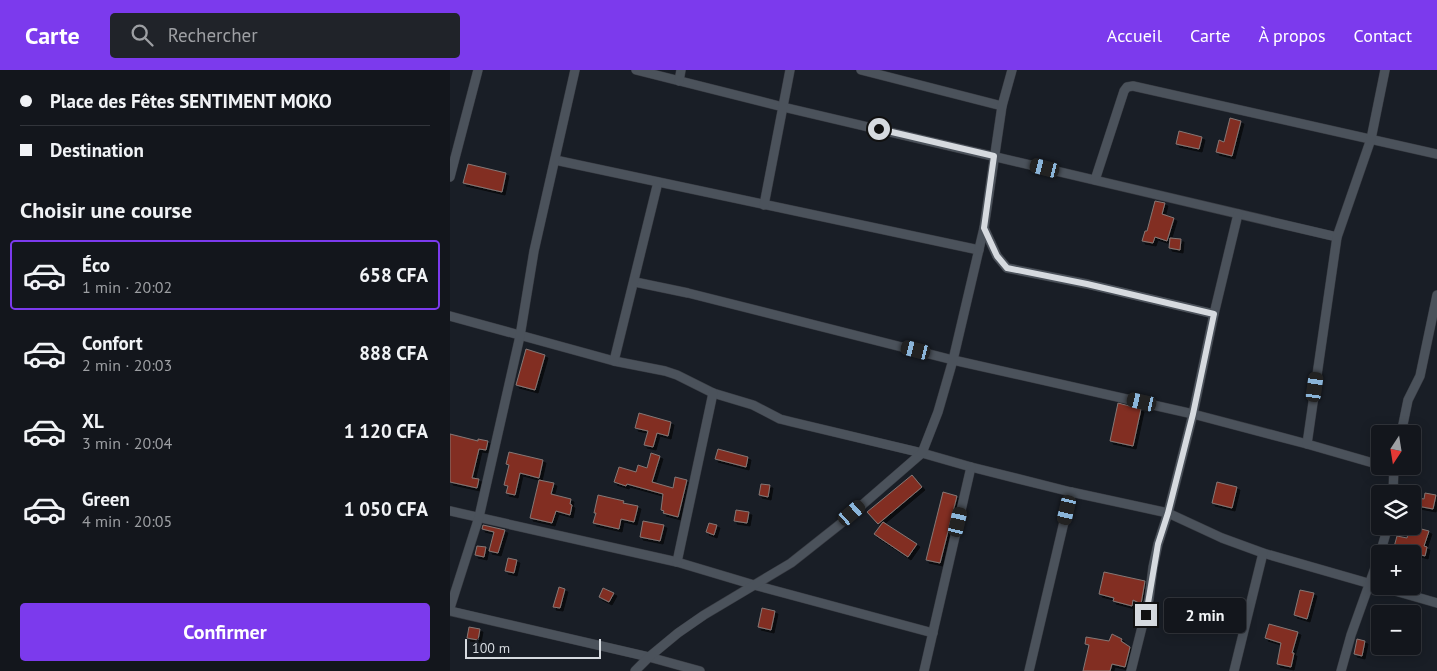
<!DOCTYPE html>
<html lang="fr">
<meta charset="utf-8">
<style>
:root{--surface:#13161c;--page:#202329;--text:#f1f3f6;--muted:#9d9fa3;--line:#32353b;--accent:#7c3aed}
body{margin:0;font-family:"PT Sans",sans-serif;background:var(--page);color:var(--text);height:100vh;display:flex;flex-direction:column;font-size:19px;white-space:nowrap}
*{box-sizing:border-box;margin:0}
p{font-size:16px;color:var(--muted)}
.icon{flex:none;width:28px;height:28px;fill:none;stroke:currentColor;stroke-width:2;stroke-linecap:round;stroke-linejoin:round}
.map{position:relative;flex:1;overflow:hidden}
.sheet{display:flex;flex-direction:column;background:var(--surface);width:450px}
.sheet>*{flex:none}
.guide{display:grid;align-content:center;height:110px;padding:0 20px;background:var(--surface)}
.needle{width:32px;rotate:192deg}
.buttons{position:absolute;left:921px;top:355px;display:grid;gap:10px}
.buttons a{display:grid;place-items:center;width:50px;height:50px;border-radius:5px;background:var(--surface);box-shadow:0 2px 12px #0003,0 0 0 1px var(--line);font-size:25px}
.scale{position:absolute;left:15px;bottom:12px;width:136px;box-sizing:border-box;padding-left:5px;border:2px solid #d6dadf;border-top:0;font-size:14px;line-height:18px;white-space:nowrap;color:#d6dadf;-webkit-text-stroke:4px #191e26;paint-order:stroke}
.end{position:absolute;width:22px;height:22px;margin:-11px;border:6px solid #d6dadf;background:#111;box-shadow:0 0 0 2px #111}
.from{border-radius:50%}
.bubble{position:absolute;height:35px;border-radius:5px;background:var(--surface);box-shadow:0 2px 12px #0003,0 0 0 1px var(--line);font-size:16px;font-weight:600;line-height:35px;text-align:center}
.car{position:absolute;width:15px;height:30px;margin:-15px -8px;border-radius:6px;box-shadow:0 0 4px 1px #0007;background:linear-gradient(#222 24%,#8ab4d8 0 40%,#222 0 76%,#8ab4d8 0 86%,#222 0)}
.guide b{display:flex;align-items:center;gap:18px;height:48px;font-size:19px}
.guide b+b{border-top:1px solid var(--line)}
.guide i{width:12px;height:12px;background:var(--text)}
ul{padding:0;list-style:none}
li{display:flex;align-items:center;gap:15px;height:70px;margin:0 10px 8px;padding:0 10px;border:2px solid transparent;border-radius:5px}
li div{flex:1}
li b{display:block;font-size:19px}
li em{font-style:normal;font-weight:600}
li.selected{border-color:var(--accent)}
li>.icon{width:45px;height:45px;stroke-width:1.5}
h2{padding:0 20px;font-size:22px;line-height:60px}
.action{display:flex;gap:10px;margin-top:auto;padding:10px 20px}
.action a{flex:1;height:58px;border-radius:5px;background:var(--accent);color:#fff;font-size:20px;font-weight:600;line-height:58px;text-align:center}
header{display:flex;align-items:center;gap:30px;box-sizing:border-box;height:70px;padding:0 25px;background:var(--accent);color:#fff}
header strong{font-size:24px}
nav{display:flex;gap:28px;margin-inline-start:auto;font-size:18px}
.search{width:350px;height:45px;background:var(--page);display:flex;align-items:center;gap:12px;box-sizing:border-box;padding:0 18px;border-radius:5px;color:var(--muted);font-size:19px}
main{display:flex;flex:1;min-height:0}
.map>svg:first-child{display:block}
</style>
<header>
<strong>Carte</strong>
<div class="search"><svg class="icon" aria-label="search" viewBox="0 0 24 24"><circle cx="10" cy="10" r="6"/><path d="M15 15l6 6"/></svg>Rechercher</div>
<nav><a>Accueil</a><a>Carte</a><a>À propos</a><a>Contact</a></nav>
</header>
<main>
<section class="sheet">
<div class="guide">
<b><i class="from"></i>Place des Fêtes SENTIMENT MOKO</b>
<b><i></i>Destination</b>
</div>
<h2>Choisir une course</h2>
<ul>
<li class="selected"><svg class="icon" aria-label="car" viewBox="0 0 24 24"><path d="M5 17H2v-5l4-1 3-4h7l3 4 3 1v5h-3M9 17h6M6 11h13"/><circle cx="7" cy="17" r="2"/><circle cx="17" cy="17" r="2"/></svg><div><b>Éco</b><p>1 min · 20:02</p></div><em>658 CFA</em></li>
<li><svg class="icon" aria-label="car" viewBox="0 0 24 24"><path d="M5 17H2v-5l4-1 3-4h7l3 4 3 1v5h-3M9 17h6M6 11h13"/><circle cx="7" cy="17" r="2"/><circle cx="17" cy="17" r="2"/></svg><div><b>Confort</b><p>2 min · 20:03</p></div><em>888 CFA</em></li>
<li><svg class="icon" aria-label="car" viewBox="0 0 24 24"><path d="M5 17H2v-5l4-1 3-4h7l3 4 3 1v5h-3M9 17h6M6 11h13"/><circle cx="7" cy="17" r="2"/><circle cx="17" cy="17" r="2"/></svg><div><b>XL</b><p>3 min · 20:04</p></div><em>1 120 CFA</em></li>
<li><svg class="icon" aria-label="car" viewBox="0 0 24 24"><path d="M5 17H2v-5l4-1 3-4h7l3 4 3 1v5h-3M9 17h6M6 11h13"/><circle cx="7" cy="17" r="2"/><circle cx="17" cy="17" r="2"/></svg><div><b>Green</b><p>4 min · 20:05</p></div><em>1 050 CFA</em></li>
</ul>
<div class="action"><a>Confirmer</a></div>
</section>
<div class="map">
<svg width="987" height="601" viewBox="0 0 987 601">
<defs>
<filter id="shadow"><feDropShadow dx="3" dy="3" stdDeviation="0" flood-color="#0009"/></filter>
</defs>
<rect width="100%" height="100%" fill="#191e26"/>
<g fill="#822e24" stroke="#857875" filter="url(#shadow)">
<path d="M780,48l11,3 -9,35 -16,-4 3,-12 5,2z"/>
<path d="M729,61l23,6 -3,12 -23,-5z"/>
<path d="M18,94l38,9 -4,19 -39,-9z"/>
<path d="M705,131l10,2 -3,11 12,4 -7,23 -12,-4 -2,6 -11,-2 3,-10h2z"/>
<path d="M720,168l11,1 -1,11 -11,-2z"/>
<path d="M76,279l19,6 -10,35 -19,-5z"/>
<path d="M668,333l23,6 -8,37 -23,-5z"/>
<path d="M189,343l32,9 -3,14 -11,-3 -4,14 -9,-2 4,-14 -13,-3z"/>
<path d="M0,364l28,7v-2l10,2 -2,9 -7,-1 -7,29 7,1 -2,9 -27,-6z"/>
<path d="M268,379l30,8 -2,10 -31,-8z"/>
<path d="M59,382l34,8 -4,18 -19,-5 -5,22 -9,-2 2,-7 -4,-1 5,-20 -3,-1z"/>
<path d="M201,383l9,3 -8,26 21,6 2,-11 12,3 -9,37 -15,-4 1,-2 -3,-1 2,-16 -36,-10 -1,2 -12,-4 5,-15 17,5 2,-7 9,3z"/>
<path d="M462,405l10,12 -44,37 -11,-12z"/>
<path d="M89,410l15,3 -3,11 20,5 -1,5 2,1 -2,10 -14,-4 -4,12 -22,-5z"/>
<path d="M767,412l20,5 -5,21 -20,-5z"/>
<path d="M311,414l9,1 -2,12 -9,-2z"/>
<path d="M493,422l14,4 -17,67 -14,-3z"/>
<path d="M975,423l11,2 -3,14 -21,-4v-8l12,2z"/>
<path d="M148,425l26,6 -1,2 15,3 -4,16 -13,-3 -2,10 -26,-6 3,-10h-2z"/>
<path d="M286,440l13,2 -2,11 -13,-2z"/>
<path d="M193,451l21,4 -4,16 -20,-4z"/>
<path d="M433,452l34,22 -9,13 -34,-23z"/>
<path d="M259,453l8,2 -3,10 -8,-3z"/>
<path d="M33,455l22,5 -7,23 -9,-2 5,-19 -12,-3z"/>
<path d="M960,456l19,5 -5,15 3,1 -2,9 -31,-9 3,-11 10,2z"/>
<path d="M27,476l9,1 -2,10 -9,-2z"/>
<path d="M58,488l9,2 -3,13 -9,-2z"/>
<path d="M654,502l41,9 -4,23 -8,-4 -1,6 -19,-5 1,-3 -15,-4z"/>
<path d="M109,517l6,2 -5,19 -7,-1z"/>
<path d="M153,518l11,5 -5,9 -10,-5z"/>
<path d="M850,520l14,3 -7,26 -13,-4z"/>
<path d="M751,532l7,2 -3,12 -8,-1z"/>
<path d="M312,538l13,3 -4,19 -13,-3z"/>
<path d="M819,554l29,8 -6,21h2l-3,14 -14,-3 4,-21 -16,-5z"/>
<path d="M19,557l11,2 -2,11 -11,-2z"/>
<path d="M662,564l10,5 -1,2 9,6 -5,20 -13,-3 -2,7h-27l6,-26 -4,-1 1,-7 23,4z"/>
<path d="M907,569l8,2 -3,15 -8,-2z"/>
</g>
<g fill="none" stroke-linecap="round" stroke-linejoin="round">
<g stroke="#373a41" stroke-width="10">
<g id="minor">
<path d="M186,0l147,37 554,130"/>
<path d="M411,0l141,36"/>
<path d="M229,11l2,-11"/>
<path d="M105,90l424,90"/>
<path d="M0,107l28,-107"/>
<path d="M645,110l29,-89 3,-4 6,-1 304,68"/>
<path d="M314,135l26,-135"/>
<path d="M534,158l13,28 10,12 80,16 127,30"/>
<path d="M185,212l53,11 265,67 240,54 114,30 73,21"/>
<path d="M0,246l164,45 51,10 12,4 36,18 40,12 27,14 12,3 130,31 49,14 100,25 97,21 54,25 41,15 174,50"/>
<path d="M164,291l44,-179"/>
<path d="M951,364l7,-34 12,-24 17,-81"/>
<path d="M857,374l30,-207 34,-98 14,-69"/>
<path d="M943,424l1,-28"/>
<path d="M0,441l227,51 77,23 179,48"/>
<path d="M930,484l8,-28"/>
<path d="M227,492l36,-169"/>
<path d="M0,538l29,-91 41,-181 14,-85 41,-181"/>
<path d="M0,541l199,46 51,14"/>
<path d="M185,601l14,-14 29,-24 26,-18 87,-52 48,-38 83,-72 16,-41 15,-52 31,-132 18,-122 10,-36"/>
<path d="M474,601l47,-204"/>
<path d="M579,601l42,-179"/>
<path d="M681,601l18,-72 4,-32 5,-23 10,-31 25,-99 21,-100 24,-100"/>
<path d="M784,601l29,-118"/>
<path d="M891,601l10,-36 29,-81"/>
</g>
</g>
<use href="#minor" stroke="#4b525b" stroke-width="9"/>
</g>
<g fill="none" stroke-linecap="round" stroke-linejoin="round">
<path stroke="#d6dadf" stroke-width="6" d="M429,59l115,27 -10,72 13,28 10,12 80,16 127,30 -21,100 -25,99 -10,31 -12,71"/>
</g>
</svg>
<div class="buttons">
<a><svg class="needle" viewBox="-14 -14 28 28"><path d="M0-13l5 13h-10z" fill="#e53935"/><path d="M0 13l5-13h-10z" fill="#9d9fa3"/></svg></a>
<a><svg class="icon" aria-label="layers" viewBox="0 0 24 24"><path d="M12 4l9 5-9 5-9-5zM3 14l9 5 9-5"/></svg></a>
<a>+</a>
<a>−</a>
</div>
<div class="scale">100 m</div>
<i class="end from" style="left:429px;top:59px"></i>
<i class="end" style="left:696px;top:545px"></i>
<div class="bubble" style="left:714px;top:528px;width:82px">2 min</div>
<i class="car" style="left:595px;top:98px;rotate:284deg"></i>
<i class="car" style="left:466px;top:280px;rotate:284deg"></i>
<i class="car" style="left:865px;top:317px;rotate:8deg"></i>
<i class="car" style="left:692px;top:332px;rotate:283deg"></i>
<i class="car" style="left:617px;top:440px;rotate:193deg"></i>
<i class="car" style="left:402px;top:443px;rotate:49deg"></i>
<i class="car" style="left:508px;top:452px;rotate:13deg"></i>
</div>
</main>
